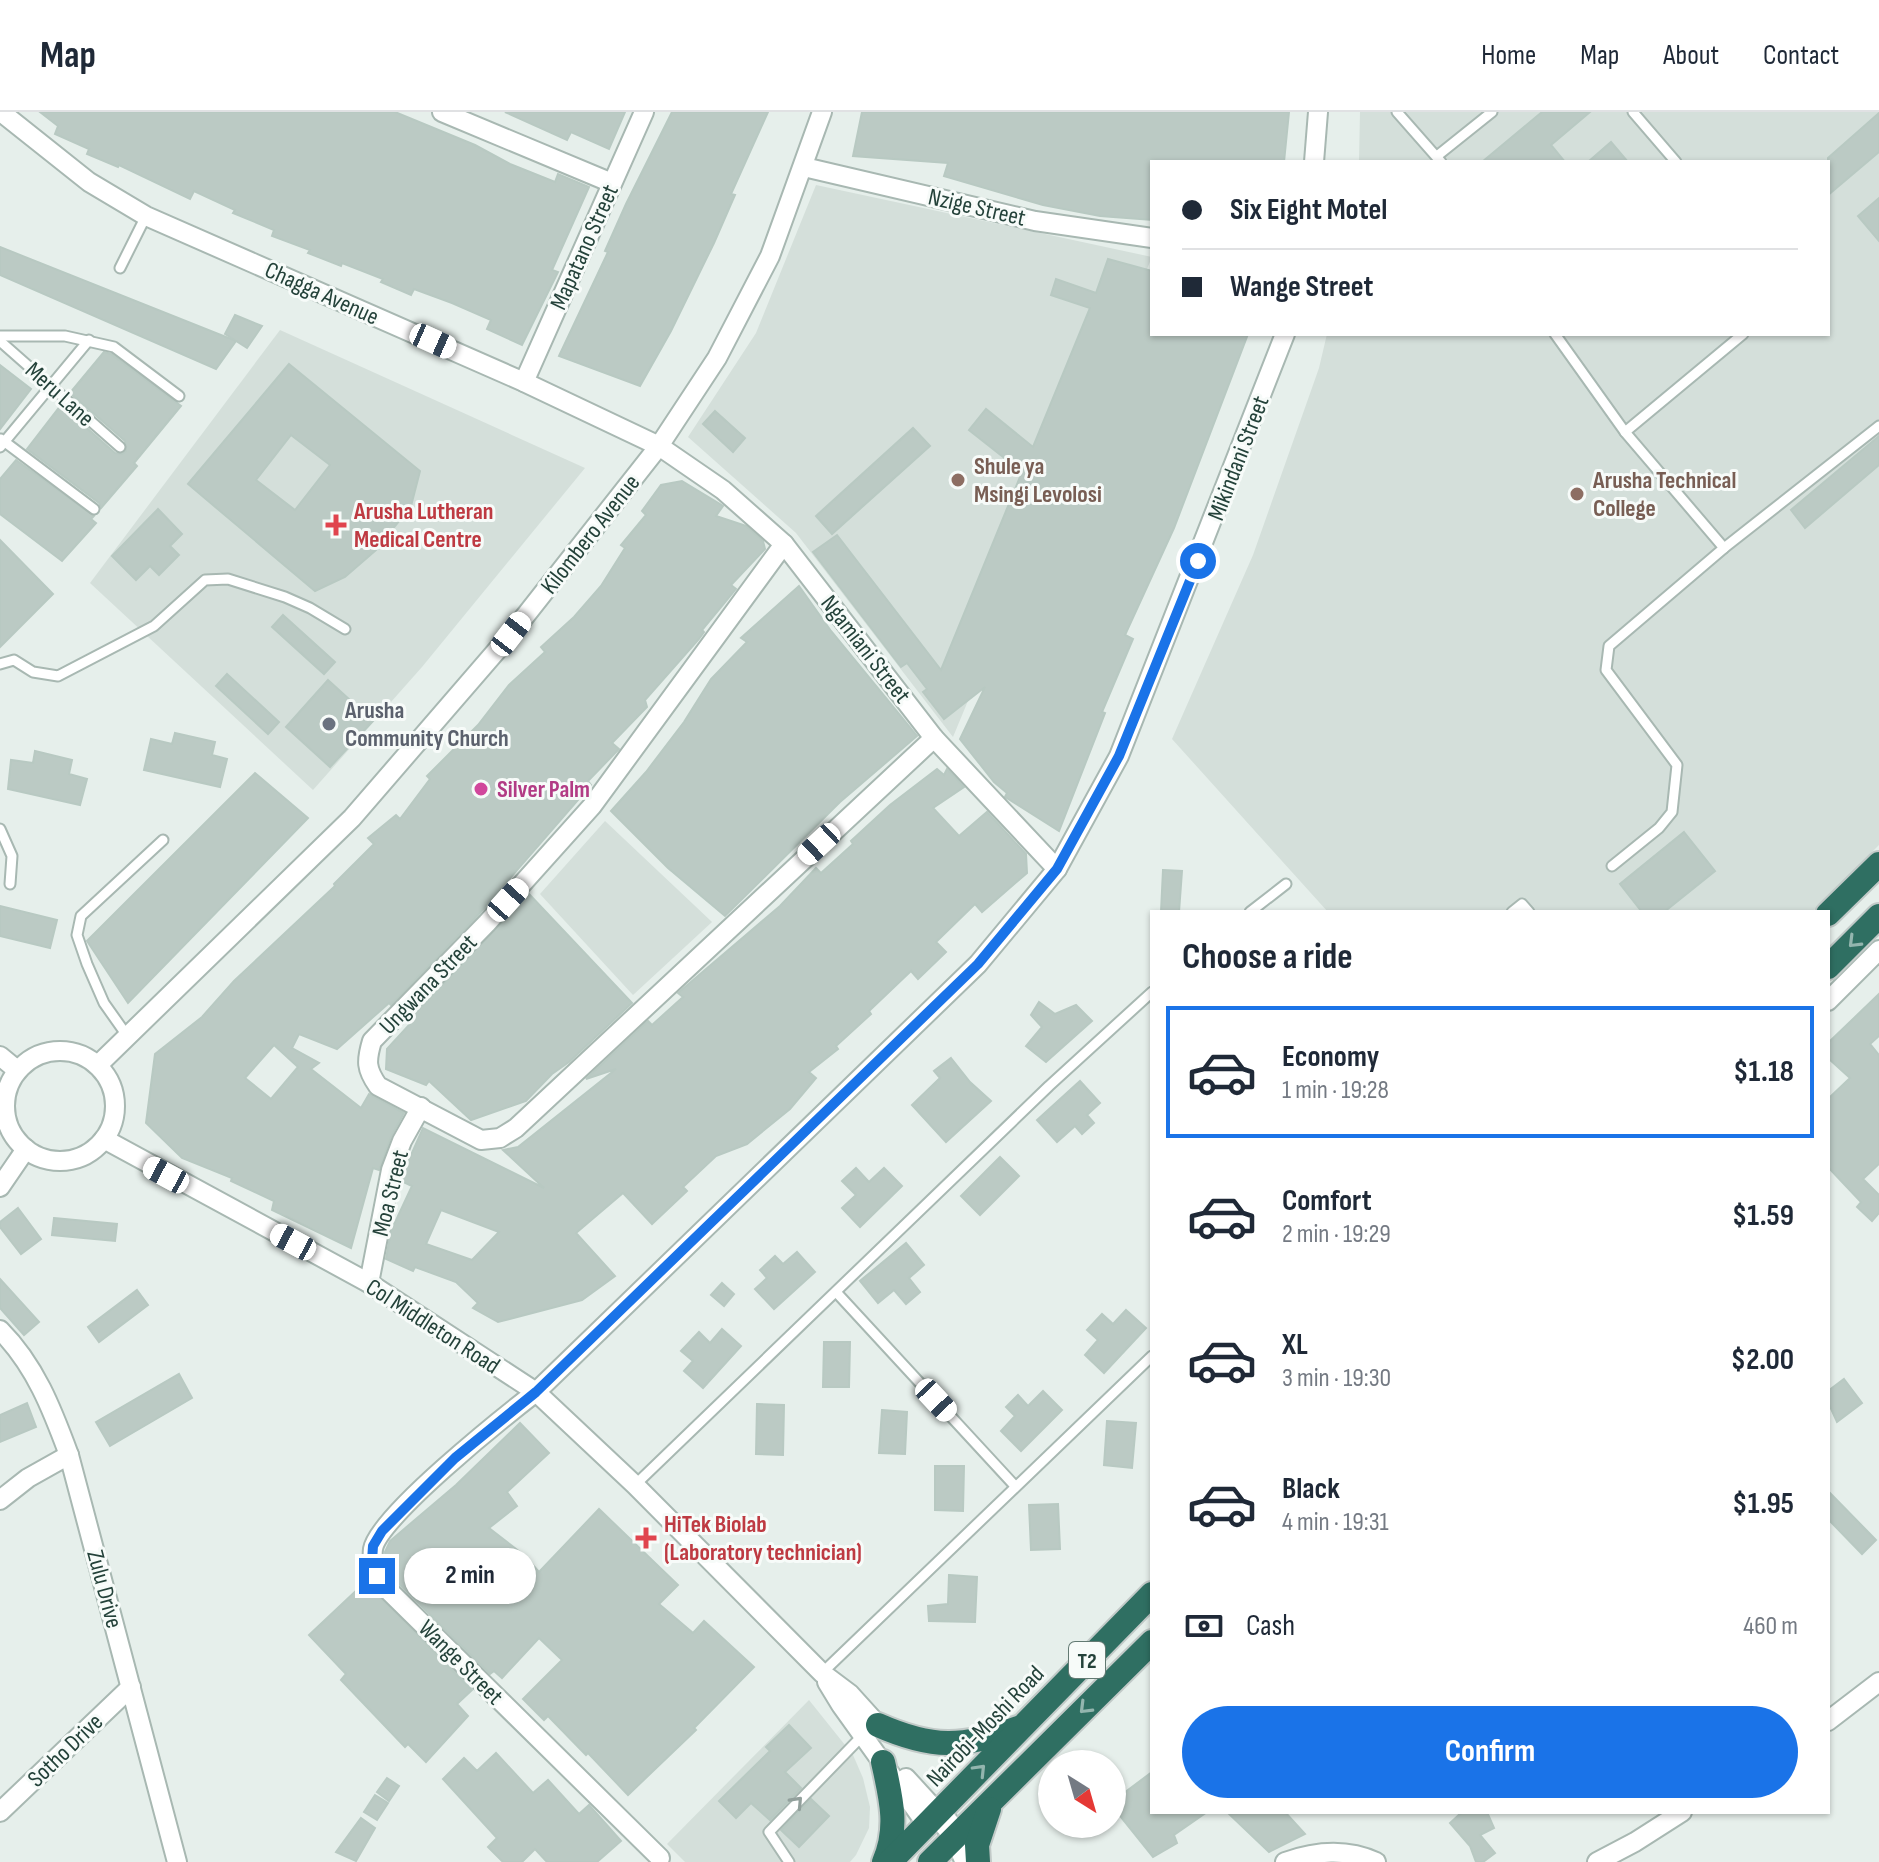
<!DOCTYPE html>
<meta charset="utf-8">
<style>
:root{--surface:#fff;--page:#f2f2f3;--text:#1f2937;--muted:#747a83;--line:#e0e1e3;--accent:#1a73e8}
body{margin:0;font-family:"Sofia Sans Condensed",sans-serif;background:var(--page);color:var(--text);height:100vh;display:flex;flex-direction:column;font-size:30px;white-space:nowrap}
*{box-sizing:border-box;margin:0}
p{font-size:26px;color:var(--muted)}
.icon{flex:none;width:44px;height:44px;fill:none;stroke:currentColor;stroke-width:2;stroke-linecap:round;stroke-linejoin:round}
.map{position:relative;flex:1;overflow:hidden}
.panel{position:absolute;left:1150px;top:798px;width:680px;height:904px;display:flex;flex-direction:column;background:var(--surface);border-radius:0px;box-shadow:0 2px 6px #0004}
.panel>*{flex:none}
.hud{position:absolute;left:1150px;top:48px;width:680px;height:176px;border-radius:0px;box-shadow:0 2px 6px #0004;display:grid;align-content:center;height:176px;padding:0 32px;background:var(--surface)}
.needle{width:52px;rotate:143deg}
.controls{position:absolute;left:1038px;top:1638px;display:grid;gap:16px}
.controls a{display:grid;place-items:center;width:88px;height:88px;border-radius:50%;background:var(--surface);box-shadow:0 2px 6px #0004;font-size:40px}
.end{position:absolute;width:36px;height:36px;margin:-18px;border:10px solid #1a73e8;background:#fff;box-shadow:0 0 0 4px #fff}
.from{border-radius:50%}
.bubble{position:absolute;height:56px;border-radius:28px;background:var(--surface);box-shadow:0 2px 6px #0004;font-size:26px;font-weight:700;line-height:56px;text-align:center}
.car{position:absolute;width:24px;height:48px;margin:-24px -12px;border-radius:10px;box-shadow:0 0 6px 2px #0007;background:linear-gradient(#fff 24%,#345 0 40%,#fff 0 76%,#345 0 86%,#fff 0)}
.hud b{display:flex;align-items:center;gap:28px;height:76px;font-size:30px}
.hud b+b{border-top:2px solid var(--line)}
.hud i{width:20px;height:20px;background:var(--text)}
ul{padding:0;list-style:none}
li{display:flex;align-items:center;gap:24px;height:132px;margin:0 16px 12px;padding:0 16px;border:4px solid transparent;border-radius:0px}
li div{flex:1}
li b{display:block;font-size:30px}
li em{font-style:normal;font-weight:700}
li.selected{border-color:var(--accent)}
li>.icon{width:72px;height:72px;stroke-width:1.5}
h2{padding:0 32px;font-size:36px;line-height:96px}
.pay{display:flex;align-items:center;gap:20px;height:88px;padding:0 32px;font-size:30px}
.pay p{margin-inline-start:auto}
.primary-button{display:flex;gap:16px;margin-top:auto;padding:16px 32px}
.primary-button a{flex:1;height:92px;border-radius:48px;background:var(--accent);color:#fff;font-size:32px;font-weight:700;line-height:92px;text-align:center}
header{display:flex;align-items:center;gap:48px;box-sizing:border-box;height:112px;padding:0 40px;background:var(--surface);border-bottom:2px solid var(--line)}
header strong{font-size:38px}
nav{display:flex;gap:44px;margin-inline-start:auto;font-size:28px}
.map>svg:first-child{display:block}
</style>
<header>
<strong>Map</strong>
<nav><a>Home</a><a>Map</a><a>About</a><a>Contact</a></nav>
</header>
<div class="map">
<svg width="1879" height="1750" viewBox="0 0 1879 1750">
<rect width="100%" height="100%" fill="#e6efeb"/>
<g fill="#d4dfda">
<path d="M1360,0h519v733l-67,67h-484l-156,-173 81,-184 66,-187 8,-34h501v-172h-469z"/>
<path d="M816,73l336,72 -199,480 -157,-204 -108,-96 68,-104z"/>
<path d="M280,218l305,138 -163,199 -109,123 -223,-207z"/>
<path d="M605,709l107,101 -79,73 -93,-101z"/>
<path d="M809,1588l44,55 10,23 7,29 -1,21 -13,27 -6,7h-165l-18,-18z"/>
</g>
<g fill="#bbcac4" stroke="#b8c9c2" stroke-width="2" fill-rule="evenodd">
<path d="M40,0h355l80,33 35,19 45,18 3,-8 31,13 -37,83 6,2 -36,73 -35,-16 4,-9 -39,-17 -38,-14 -3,6 -30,-13 2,-3 -41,-16 -1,3 -33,-13 2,-3 -38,-14 2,-6 -41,-17 2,-3 -41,-19 -4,8 -71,-34 -1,2 -31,-13 2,-5 -34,-15 3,-8z"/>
<path d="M505,0h120l-16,37 -38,-17 -4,8z"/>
<path d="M672,0h96l-37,82 4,1 -21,48 -43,88 -31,55 -81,-30 49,-104 -3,-1 21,-47z"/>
<path d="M862,0h427l-5,50h-132v58l-52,-4 -57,-11 -99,-29 4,-13 -95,-7z"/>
<path d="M1542,0h48l-39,33 14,17h-83z"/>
<path d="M1879,1v39l-51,43v-37z"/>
<path d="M1611,30l17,20h-40z"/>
<path d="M1879,86v43l-21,-25z"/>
<path d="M0,135l236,94 -20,28 -216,-94z"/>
<path d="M1108,147l44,12v63h96l-74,194 -49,107 8,4 -31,73 3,1 -46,118 -54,-34 2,-4 -13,-11 -34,-43 25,-52 -41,32 -21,-27 4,-3 -20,-26 -6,4 -88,-115 24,-17 104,135 81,-198 -53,-42 17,-21 47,38 57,-139 -39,-13 5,-16 40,14z"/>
<path d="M235,203l27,11 -15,22 -22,-14z"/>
<path d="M104,240l7,2 70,52 -47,57 3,3 -36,42 -2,-5 -72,-54 34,-44 54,48 7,1 4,-3 -1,-10 -55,-48z"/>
<path d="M289,252l131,107 -9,35 -35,44 -31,27 -30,14 -127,-107zM291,323l39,30 -35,45 -39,-30z"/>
<path d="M0,253l31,24 -31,40z"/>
<path d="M715,299l30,27 -12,14 -30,-28z"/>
<path d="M913,316l17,18 -98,88 -16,-18z"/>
<path d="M1879,324v29l-74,63 -14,-18z"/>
<path d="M16,348l78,56 -3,3 5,4 -34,38 -62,-47v-35z"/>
<path d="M682,369l38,23 3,2 -7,10 30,10 17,15 2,8 -34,36 5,4 -34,41 2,2 -5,7 -54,61 2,7 -35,36 7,6 -31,32 3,4 -113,130 -87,90 -2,-2 -52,46 -38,-15 -7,14 27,15 -8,6 50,39 8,-14 35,19 -13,24 -12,33 -6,-2 -22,80 -79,-38 2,-9 -43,-20 1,-3 -50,-20 -36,-35 9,-69 47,-37 32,-36 101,-95 -1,-2 40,-40 -6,-6 28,-23 4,4 30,-40 -3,-3 51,-51 31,-40 36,-33 -4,-5 33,-30 27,-31 24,-38 -4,-3 25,-30 -4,-4 19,-26zM274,933l24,22 -27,32 -26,-21z"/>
<path d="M158,397l24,25 -12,12 9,9 -20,20 -9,-9 -14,14 -24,-24z"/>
<path d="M0,428l53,54 -53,53z"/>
<path d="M799,474l32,45 86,105 -77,66 -115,114 -57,-48 -57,-57 35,-39 38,-50 27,-43 36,-37 -6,-4z"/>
<path d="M283,503l52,47 -11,12 -52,-47z"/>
<path d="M227,562l52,48 -11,12 -52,-48z"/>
<path d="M328,568l45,41 -43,46 -44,-40z"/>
<path d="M175,621l40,9 -3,13 15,4 -7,28 -76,-17 7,-31 21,5z"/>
<path d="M35,639l37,9 -3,14 18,5 -7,26 -72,-16 3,-29 22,3z"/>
<path d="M937,657l7,6 3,-6 17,18 -31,21 26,28 28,-24 39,42 1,19 -45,39 -7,-8 -39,38 10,10 -28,27 -7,-8 -42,40 2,3 -35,32 2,3 -29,23 7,6 -26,31 -43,35 -31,12 -33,31 4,4 -35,33 -29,-31 -47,40 39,43 -33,24 -84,22 -25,-14 5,-5 -22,-21 -41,-15 -2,4 -27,-12 5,-28 21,-45 -11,-5 2,-8 20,-45 121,60 -41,-38 15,-3 98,-78 -30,10 62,-58 4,4 31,-28 -5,-4 102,-87 36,-38 5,5 32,-29 -2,-3 39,-36zM441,1098l58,22 -27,28 -46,-16z"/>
<path d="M255,661l53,45 -180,185 -41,-62z"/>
<path d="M1684,720l31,39 -51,41h-22l-22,-28z"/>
<path d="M1163,758l19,1 -3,41h-18z"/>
<path d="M529,782l103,109 -63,59 -17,12 -26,27 -55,19 -42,-39 -3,4 -40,-16 1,-20 23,-25 -3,-2z"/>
<path d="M0,794l57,14 -7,28 -50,-12z"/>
<path d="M1879,882v42l-9,8 9,11v109l-16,15 16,16v18l-7,8 -15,-14 4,-5 -33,-35v-68l22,-21 -22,-20v-15z"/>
<path d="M1039,890l16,12 21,-9 16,16 -46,41 -20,-16 16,-19 -11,-12z"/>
<path d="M951,946l19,24 21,19 -45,41 -34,-37 28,-27 -6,-7z"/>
<path d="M1080,969l20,22 -13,12 7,8 -12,11 -7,-8 -18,16 -20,-22z"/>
<path d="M1000,1045l19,19 -39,39 -19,-19z"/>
<path d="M856,1056l13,14 15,-14 18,18 -42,41 -18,-19 14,-13 -14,-14z"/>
<path d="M18,1096l23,31 -20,15 -21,-27v-5z"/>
<path d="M54,1106l63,6 -2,17 -63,-6z"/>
<path d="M906,1131l18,22 -15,13 11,14 -14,12 -12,-14 -16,13 -18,-22z"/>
<path d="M797,1140l18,20 -41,37 -19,-20 12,-11 -7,-8 15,-14 8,8z"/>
<path d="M0,1167l39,43 -15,13 -24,-27z"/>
<path d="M722,1171l12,11 -10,12 -13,-11z"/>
<path d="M137,1178l11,15 -49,37 -11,-15z"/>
<path d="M1126,1198l20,18 -42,45 -19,-18 13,-15 -11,-10 15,-16 11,10z"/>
<path d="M722,1217l19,17 -38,42 -19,-17 9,-10 -12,-10 18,-19 11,11z"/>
<path d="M824,1230h26l-1,45h-26z"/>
<path d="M179,1262l13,24 -82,48 -14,-24z"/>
<path d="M1844,1267l18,24 -25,19 -9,-20v-11z"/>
<path d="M1043,1279l19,19 -41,41 -20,-20 14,-15 -9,-9 12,-12 10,11z"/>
<path d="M27,1291l9,24 -36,15v-27z"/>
<path d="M757,1292l27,1 -1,50 -27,-1z"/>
<path d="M882,1298l25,2 -2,42 -26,-1z"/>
<path d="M1107,1309l29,2 -4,45 -28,-3z"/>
<path d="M520,1311l29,30 -42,39 10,14 -28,22 36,28 14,16 60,-63 79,76 -19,19 34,29 11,-12 50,46 -60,61 2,2 -68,65 -40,-42 -2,2 -38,-39 -4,4 -21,-21 39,-39 -23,-22 -37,40 -8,-7 -4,3 -92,-91 -12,-21 -1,-10 5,-11 66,-56z"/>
<path d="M935,1354h29l-1,45 -28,-1z"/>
<path d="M1828,1379l48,49 -14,14 -34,-35z"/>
<path d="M1058,1392l2,45 -29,1 -2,-45z"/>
<path d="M949,1463l28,2 -2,45 -46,-1 -1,-15 20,-2z"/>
<path d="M360,1475l11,1 101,102 -15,14 11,12 -42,46 -18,-18 -3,3 -64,-67 5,-6 -37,-39z"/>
<path d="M789,1613l22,23 -26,24 16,16 -31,32 -19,-17 -15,15 -17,-17 51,-50 -4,-4z"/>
<path d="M496,1641l37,40 15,-13 31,34 10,-9 32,36 -24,21h-50l-12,-13 -13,13h-19l-15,-15 9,-9 -54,-59 21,-21 13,13z"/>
<path d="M1152,1660v40h55l-33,23 3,8 -24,14 -41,-51v-4z"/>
<path d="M387,1666l12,8 -10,15 -12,-9z"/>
<path d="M375,1683l13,8 -11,17 -13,-8z"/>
<path d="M811,1687l18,17 -30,31 -18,-17z"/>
<path d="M1227,1700h58l20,22 -36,18z"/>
<path d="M1462,1700h25l7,16 -14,7 15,18 -12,9h-7l-6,-16 -20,-23z"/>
<path d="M361,1706l14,10 -19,33 -20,-9z"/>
</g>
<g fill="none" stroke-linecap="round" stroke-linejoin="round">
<g stroke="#a8b8b2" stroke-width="13">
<g id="lane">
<path d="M1397,0l44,50"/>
<path d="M1633,0l43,50"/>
<path d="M1437,44l55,-44"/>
<path d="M120,156l26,-52"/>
<path d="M1555,222l70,98 99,116"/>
<path d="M0,224h65l49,11 65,49"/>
<path d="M0,229l120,106"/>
<path d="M1625,320l118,-98"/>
<path d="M1,327l93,70"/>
<path d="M0,335l89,-107"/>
<path d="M0,552l14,-4 19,12 25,4 96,-50 51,-46 23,-1 57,18 25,11 35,21"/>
<path d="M0,717l12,27 -2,28"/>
<path d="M1612,754l47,-38 13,-16 5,-47 -71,-95 3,-24 115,-98 155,-122"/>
<path d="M1250,800l36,-28"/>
<path d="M1512,800l10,-8 7,8"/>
<path d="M128,925l-24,-34 -17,-39 -10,-29 4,-19 82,-76"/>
<path d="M836,1180l179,194"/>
<path d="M635,1373l414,-399 103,-94"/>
<path d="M822,1561l330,-317"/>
<path d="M789,1750l-20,-30 94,-97"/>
</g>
</g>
<g stroke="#a8b8b2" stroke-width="22">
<g id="street">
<path d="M1,0l88,70 57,34 378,166 135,64 64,44 61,54 150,194 123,131"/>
<path d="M442,0l170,71"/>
<path d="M1314,50l4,-50"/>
<path d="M804,55l231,54 117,17"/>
<path d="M524,270l120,-270"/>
<path d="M784,432l-192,262 -105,117 -115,118c-6,20 -6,28 6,45l103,54 19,-2 16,-10 418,-390"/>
<path d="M1828,889l51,-51"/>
<circle cx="60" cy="994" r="55"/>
<path d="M0,944l17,14"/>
<path d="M98,953l254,-247 159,-184 148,-188 58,-88 53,-102 52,-144"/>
<path d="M104,1027l265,144 167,109 99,93 187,188 28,21 28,31"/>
<path d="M0,1075l26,-38"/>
<path d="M369,1171l22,-113 11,-29 19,-34"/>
<path d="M0,1218c35,35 52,79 69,125l108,407"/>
<path d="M0,1388l28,-22 41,-23"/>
<path d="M827,1570l14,23 86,120"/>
<path d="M1828,1609l51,-39"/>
<path d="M906,1666l33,36"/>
<path d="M0,1700l131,-125"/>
<path d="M660,1746l-273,-269c-9,-12 -16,-24 -14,-40 5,-32 132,-133 163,-157l442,-428 79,-95 62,-113 166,-422"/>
<path d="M1285,1750c31,-11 61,-14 91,0"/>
<path d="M1597,1750l38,-20 47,-30"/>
</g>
</g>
<g stroke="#a4bbb3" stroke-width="28">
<path id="secondary" d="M939,1702l18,23 11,25"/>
</g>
<g stroke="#c2cac8" stroke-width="28">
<g id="highway">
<path d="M1828,802l51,-50"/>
<path d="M1828,855l51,-51"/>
<path d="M878,1613c54,24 85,23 140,3"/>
<path d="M883,1650c8,36 16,66 1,100"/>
<path d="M890,1750l262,-268"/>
<path d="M930,1750l222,-220"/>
<path d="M978,1750l-1,-17 12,-36"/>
</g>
</g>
<use href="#lane" stroke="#fff" stroke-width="9"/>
<use href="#street" stroke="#fff" stroke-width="18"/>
<use href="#secondary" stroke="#fff" stroke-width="24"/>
<use href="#highway" stroke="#2f6f62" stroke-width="24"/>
</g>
<defs><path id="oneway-chevron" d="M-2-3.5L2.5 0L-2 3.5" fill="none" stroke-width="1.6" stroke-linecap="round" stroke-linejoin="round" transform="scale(2)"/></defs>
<g stroke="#93b5ae">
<use href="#oneway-chevron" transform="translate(1854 830) rotate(135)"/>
<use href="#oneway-chevron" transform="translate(1085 1596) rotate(135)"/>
<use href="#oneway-chevron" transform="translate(980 1658) rotate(-46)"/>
</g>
<use stroke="#92a09c" href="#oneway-chevron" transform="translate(797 1690) rotate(-47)"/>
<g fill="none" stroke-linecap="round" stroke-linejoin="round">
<path stroke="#1a73e8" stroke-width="10" d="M377,1464l-5,-15 1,-15 9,-15 73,-73 81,-66 442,-428 79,-95 62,-113 79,-195"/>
</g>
<g fill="#8d6e63" stroke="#f7fbf9" stroke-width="3">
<circle cx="958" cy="368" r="8"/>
<circle cx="1577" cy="382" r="8"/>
</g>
<g fill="#e0444e" stroke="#f7fbf9" stroke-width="3">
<path d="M332 401h8v8h8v8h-8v8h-8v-8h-8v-8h8z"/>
<path d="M642 1414h8v8h8v8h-8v8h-8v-8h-8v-8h8z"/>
</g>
<circle fill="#6b7280" stroke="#f7fbf9" stroke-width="3" cx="329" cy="612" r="8"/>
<circle fill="#d1479c" stroke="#f7fbf9" stroke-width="3" cx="481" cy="677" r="8"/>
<g text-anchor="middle" stroke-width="6" stroke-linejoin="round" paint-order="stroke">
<rect fill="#f7fbf9" stroke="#637a73" stroke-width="2" x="1069" y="1530" width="36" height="36" rx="6"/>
<g font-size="22" font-weight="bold" fill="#24423a">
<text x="1087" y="1556">T2</text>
</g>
<g font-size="24" fill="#24423a" stroke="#f7fbf9">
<text transform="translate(977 95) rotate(13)" y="8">Nzige Street</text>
<text transform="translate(584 135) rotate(-66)" y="8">Mapatano Street</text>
<text transform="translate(322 181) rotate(24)" y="8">Chagga Avenue</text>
<text transform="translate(60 282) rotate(42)" y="8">Meru Lane</text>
<text transform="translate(1238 346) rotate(-69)" y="8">Mikindani Street</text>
<text transform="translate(590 422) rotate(-52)" y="8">Kilombero Avenue</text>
<text transform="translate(866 537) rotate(52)" y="8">Ngamiani Street</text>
<text transform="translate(428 872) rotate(-46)" y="8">Ungwana Street</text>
<text transform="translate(390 1081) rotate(-76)" y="8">Moa Street</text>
<text transform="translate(433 1214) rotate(33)" y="8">Col Middleton Road</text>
<text transform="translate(105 1477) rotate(75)" y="8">Zulu Drive</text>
<text transform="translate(461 1550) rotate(45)" y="8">Wange Street</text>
<text transform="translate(985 1614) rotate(-46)" y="8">Nairobi-Moshi Road</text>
<text transform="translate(65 1638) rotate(-44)" y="8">Sotho Drive</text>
</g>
<g font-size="24" font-weight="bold" fill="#785e54" stroke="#f7fbf9" text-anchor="start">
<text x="974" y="362">Shule ya<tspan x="974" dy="28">Msingi Levolosi</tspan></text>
<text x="1593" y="376">Arusha Technical<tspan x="1593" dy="28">College</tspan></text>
</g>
<g font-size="24" font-weight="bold" fill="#be3a42" stroke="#f7fbf9" text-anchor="start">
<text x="354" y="407">Arusha Lutheran<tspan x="354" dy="28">Medical Centre</tspan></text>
<text x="664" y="1420">HiTek Biolab<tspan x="664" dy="28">(Laboratory technician)</tspan></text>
</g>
<g font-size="24" font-weight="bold" fill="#5b616d" stroke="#f7fbf9" text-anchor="start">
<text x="345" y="606">Arusha<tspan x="345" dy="28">Community Church</tspan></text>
</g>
<g font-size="24" font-weight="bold" fill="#b23c85" stroke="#f7fbf9" text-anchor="start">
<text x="497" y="685">Silver Palm</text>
</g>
</g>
</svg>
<div class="controls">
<a><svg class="needle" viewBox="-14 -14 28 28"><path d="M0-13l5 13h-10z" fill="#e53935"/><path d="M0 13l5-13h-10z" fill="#747a83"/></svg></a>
</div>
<i class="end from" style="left:1198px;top:449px"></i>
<i class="end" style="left:377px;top:1464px"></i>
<div class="bubble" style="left:404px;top:1436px;width:132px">2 min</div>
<i class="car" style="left:433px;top:229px;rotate:114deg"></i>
<i class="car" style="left:511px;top:522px;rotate:38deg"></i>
<i class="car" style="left:819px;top:732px;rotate:227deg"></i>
<i class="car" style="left:508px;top:788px;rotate:42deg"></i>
<i class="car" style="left:166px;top:1063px;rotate:298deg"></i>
<i class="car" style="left:293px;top:1130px;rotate:298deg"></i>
<i class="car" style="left:936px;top:1288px;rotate:137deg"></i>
<div class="hud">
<b><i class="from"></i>Six Eight Motel</b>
<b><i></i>Wange Street</b>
</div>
<section class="panel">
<h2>Choose a ride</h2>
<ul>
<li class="selected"><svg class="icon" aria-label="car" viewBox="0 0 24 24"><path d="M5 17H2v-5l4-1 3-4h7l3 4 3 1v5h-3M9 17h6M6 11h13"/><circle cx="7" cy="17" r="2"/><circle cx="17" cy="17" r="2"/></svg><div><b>Economy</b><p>1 min · 19:28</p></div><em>$1.18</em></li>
<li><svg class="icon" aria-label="car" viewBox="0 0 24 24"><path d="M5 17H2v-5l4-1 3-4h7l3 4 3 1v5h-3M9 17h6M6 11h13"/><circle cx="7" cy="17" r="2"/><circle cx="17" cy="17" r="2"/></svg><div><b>Comfort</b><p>2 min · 19:29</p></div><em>$1.59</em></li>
<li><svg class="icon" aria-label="car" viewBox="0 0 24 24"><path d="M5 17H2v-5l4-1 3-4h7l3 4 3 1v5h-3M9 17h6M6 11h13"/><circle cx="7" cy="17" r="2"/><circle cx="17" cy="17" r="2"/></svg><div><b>XL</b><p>3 min · 19:30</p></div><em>$2.00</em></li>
<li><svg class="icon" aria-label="car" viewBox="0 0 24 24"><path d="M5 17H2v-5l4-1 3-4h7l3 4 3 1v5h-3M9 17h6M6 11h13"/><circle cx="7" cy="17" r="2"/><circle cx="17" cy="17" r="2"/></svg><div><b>Black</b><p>4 min · 19:31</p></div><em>$1.95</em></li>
</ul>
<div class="pay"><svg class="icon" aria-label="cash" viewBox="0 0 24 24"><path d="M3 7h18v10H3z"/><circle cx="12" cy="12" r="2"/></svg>Cash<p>460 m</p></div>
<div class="primary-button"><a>Confirm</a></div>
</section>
</div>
